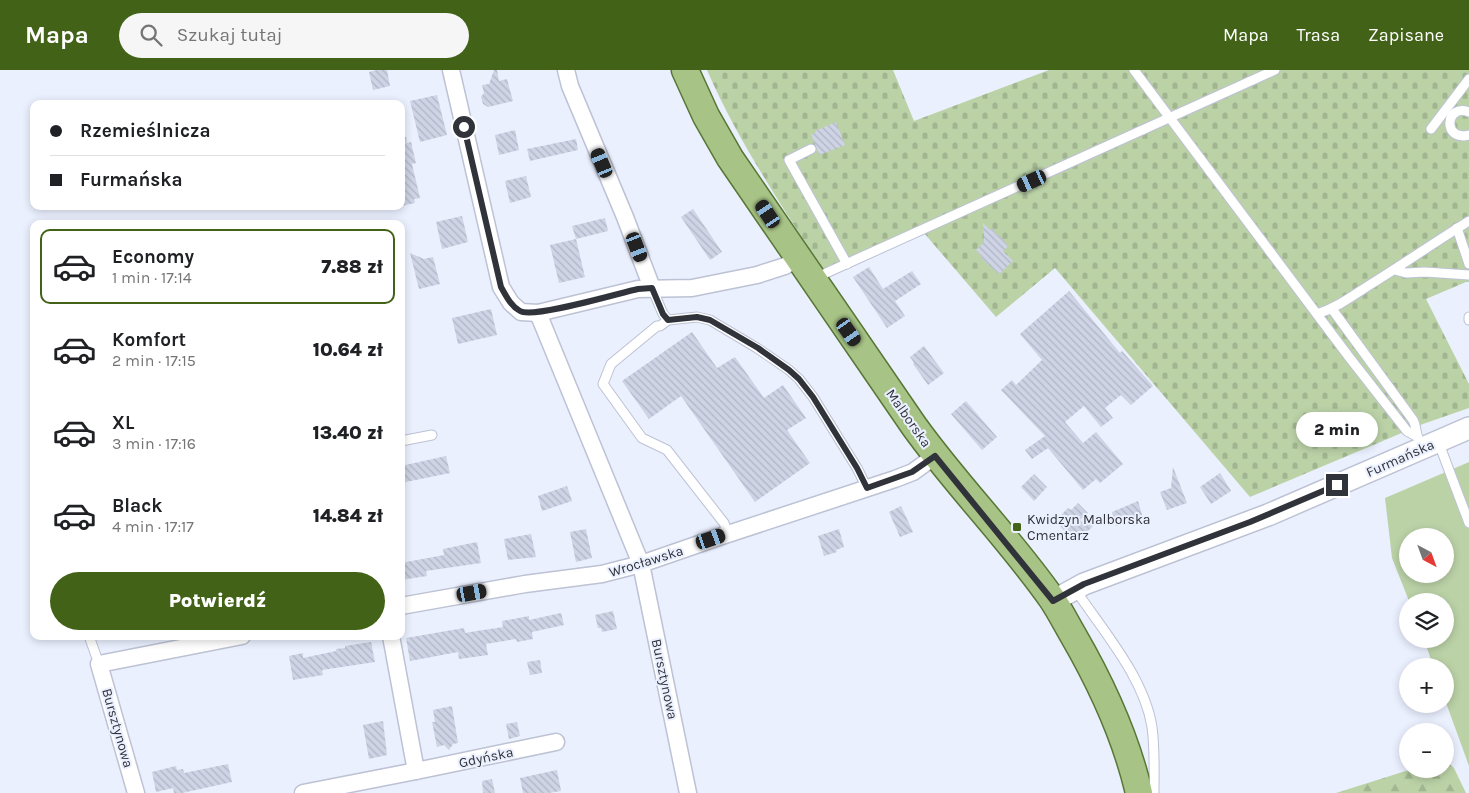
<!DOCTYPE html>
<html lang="pl">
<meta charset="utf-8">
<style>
:root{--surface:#fff;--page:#f6f6f6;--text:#202124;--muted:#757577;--line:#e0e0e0;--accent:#416217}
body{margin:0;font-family:Karla,sans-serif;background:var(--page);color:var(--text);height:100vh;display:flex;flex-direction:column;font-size:19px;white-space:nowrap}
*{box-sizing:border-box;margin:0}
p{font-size:16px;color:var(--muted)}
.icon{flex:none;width:28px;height:28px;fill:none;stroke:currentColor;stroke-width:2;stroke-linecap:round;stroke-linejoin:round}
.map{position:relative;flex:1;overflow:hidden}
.sheet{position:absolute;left:30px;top:150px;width:375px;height:420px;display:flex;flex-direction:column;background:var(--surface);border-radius:10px;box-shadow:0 2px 8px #0003}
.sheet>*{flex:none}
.hud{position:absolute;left:30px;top:30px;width:375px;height:110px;border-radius:10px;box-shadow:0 2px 8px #0003;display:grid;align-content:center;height:110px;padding:0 20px;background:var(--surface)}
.needle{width:32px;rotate:139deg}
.tools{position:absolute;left:1399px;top:458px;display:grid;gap:10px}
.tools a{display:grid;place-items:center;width:55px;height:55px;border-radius:50%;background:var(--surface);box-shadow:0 2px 8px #0003;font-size:25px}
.end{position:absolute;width:22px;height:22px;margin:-11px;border:6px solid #31333a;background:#fff;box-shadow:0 0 0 2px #fff}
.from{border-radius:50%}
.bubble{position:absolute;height:35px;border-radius:18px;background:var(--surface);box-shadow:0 2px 8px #0003;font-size:16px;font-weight:800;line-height:35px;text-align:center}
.car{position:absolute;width:15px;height:30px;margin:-15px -8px;border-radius:6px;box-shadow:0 0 4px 1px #0007;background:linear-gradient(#222 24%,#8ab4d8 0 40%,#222 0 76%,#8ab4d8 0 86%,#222 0)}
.hud b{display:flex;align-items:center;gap:18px;height:48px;font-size:19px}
.hud b+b{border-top:1px solid var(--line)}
.hud i{width:12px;height:12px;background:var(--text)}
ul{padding:9px 0 0;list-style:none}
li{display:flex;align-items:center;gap:15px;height:75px;margin:0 10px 8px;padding:0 10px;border:2px solid transparent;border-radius:10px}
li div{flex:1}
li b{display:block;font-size:19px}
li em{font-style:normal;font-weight:800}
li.active{border-color:var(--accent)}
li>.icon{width:45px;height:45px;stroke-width:1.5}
.cta{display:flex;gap:10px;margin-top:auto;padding:10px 20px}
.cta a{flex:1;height:58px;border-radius:30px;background:var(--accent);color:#fff;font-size:20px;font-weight:800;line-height:58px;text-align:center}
header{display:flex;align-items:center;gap:30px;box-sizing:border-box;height:70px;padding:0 25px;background:var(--accent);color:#fff}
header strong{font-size:24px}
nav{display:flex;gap:28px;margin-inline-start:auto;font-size:18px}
.search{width:350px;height:45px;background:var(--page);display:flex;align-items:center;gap:12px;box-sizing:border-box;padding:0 18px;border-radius:28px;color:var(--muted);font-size:19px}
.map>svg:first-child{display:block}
</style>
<header>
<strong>Mapa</strong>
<div class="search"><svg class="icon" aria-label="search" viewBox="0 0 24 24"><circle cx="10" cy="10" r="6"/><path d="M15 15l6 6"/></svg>Szukaj tutaj</div>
<nav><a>Mapa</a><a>Trasa</a><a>Zapisane</a></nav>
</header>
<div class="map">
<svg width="1469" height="723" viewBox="0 0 1469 723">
<defs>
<pattern id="forest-firs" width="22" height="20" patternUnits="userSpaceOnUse" patternTransform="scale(1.25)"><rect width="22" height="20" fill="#bbd2a7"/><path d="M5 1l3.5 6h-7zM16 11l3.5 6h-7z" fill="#a1b590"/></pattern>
<pattern id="cemetery-stones" width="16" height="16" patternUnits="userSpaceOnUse" patternTransform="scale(1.25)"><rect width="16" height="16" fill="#bbd2a7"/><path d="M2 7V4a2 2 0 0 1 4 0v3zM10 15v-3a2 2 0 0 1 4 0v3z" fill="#a1b590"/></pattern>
<pattern id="building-back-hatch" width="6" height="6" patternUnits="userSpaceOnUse" patternTransform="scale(1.25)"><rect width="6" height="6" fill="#ced3e5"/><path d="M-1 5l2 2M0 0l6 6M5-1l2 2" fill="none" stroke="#b1b6c5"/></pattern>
</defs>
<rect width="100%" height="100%" fill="#ebf0ff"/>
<path fill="#bbd2a7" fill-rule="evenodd" d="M1469,392v304l-24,-66v-34h-12l-9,-27h21v-38h-36l-17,-43 -7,-60zM1408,466h37v38h-37z"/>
<path fill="url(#forest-firs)" d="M1445,690l9,8 12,25h-130l76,-24h33z"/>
<path fill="url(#cemetery-stones)" d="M707,0h186l21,51 135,-51h420v212h-3l-40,17 43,85v24l-46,16 -173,73 -195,-229 -59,49 -72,-84 -96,45c-43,-68 -89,-134 -121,-208z"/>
<g fill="url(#building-back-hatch)">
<path d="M377,0h10l3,16 -17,4 -4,-18z"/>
<path d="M494,0h3l2,11 8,-2 6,22 -25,6 -5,-3 -2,-7 3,-4 -2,-8 7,-1z"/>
<path d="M437,25l10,40 -27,7 -10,-41z"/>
<path d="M836,52l9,23 -26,10 -8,-21 5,-1 -1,-2z"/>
<path d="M515,60l4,20 -20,5 -4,-20z"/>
<path d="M401,67h5l1,6 4,-1 5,21 -4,1 8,34 -6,1 1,4 -14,3z"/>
<path d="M576,69l2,11 -48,11 -3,-12z"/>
<path d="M526,106l5,21 -21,6 -5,-22z"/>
<path d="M693,139l29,43 -12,8 -29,-43z"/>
<path d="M462,146l6,26 -26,7 -6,-27z"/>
<path d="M605,148l3,13 -32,8 -4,-13z"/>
<path d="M983,153l7,7 2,-2 5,7 1,-1 10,12 -5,5 10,10 -14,13 -18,-16 1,-1 -6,-7 8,-8z"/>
<path d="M576,169l9,38 -26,6 -9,-38z"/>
<path d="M410,183l14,6 9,-2 7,27 -21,5z"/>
<path d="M869,197l14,22 29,-18 9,13 -26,17 10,15 -18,12 -34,-51z"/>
<path d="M1069,221l51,62 2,-2 31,35 -22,19 -10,-10 -16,13 8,10 -12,9 -17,-21 -19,16 18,21 13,-11 27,32 -23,19 -4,-4 -13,11 -35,-42 -16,11 -7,-9 20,-14 -44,-46 11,-10 4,5 26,-25 -22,-26z"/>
<path d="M491,239l6,26 -39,9 -6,-26z"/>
<path d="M692,262l25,36 18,-11 29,41 19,-13 23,33 -19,12 23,33 -55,39 -74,-106 -32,23 -27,-38z"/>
<path d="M924,276l20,27 -16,12 -15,-21 1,-1 -4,-6z"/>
<path d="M966,331l31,36 -15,13 -31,-36z"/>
<path d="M446,386l4,17 -49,10v-17z"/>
<path d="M1173,397l14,36 -20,7 -7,-18 11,-4z"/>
<path d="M1220,403l11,18 -20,13 -11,-17z"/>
<path d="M1034,404l13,13 -13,14 -13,-14z"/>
<path d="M567,416l5,15 -30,10 -4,-15z"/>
<path d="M1138,431l5,17 -27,8 -4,-14z"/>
<path d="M1078,433l10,10 -8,7 3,3 19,-7 -24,26h-3l-20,-21 13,-13 3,2z"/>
<path d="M901,436l12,26 -13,5 -11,-25z"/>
<path d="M586,459l6,29 -16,4 -6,-30z"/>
<path d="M839,459l5,18 -8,3 1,2 -13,4 -6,-20z"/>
<path d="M531,464l5,23 -28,3 -4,-21z"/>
<path d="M477,472l4,21 -55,8 1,5 -26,4v-17l43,-8 -1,-6z"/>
<path d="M613,541l4,18 -15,3 -1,-4h-3l-3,-13z"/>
<path d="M561,543l3,12 -32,7 1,7 -16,3 -1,-3 -30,5 2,11 -29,4 -1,-7 -48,9 -4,-23 58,-10 1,5 12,-2 26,-4 -1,-6 27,-5v4z"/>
<path d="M371,572l4,20 -53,8 1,5 -30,5 -4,-24 14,-3v5l33,-7v-2l9,-1v-2z"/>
<path d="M540,590l2,13 -12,2 -3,-13z"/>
<path d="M452,636l6,37 -5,1 -4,6 -5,-5 -7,2 -5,-25h3l-2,-12z"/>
<path d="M383,651l4,34 -18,4 -6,-34z"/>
<path d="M517,652l3,14 -11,3 -3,-15z"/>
<path d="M228,694l4,18 -50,11h-8l-1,-5 -17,4 -4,-20 24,-6 1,4 6,-1 1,4z"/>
<path d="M557,700l4,21 -12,2h-26l-3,-15z"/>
<path d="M492,709l3,14h-12l-1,-12z"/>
</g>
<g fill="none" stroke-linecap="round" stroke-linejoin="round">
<g stroke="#bdc2d4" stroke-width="11">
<g id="service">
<path d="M1134,0l215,287 58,74 9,5"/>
<path d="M1469,42c-24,-9 -27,30 0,23"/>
<path d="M1431,59l38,-50"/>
<path d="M811,79l-22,11 58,104"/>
<path d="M1457,158l12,36"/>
<path d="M1395,200l11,3 19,-1 44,3"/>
<path d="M815,208l460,-208"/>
<path d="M652,218l11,26 5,6 29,-3 13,3 47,28 32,22 10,9 14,18 44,71 10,20"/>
<path d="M1332,239l81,111c4,7 2,13 6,20"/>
<path d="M1317,244c19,-6 34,-17 51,-28 34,-21 67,-44 101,-65"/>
<path d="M1469,247v3"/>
<path d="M668,250l-8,6h-3l-46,38 -8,20 39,54 25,12 57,73 4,11"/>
<path d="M401,371l31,-6"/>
<path d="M1438,371l31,82"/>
<path d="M1075,519c28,42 69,88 77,138 3,22 2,44 2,66"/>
<path d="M89,566l10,28"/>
</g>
</g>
<g stroke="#bdc2d4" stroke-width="19">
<g id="minor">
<path d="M451,0l50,217 10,16 10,9 17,1 100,-24 54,-1 65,-13 28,-9 13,-8"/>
<path d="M566,0l4,16 55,131 27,71"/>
<path d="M538,243l103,251 47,229"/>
<path d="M401,536l124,-22 77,-10 39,-10 87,-30 167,-55 18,-7 22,-16"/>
<path d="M391,566l25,135 140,-29"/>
<path d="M136,723l-37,-129 143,-28"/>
<path d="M303,723l113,-22"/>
</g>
</g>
<g stroke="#bdc2d4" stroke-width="24">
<path id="tertiary" d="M1053,531l31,-17 184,-69 201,-87"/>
</g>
<g stroke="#587736" stroke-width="29">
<path id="primary" d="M685,0l21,46 24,42 184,268c43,60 96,113 138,173 8,12 14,24 21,36 29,50 53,102 66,158"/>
</g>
<use href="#service" stroke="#fff" stroke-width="9"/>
<use href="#minor" stroke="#fff" stroke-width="16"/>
<use href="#tertiary" stroke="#fff" stroke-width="21"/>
<use href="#primary" stroke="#a7c385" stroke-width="26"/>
</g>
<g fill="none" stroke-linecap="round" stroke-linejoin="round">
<path stroke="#31333a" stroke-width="6" d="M464,57l37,160c5,9 10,19 19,24 13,8 99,-18 118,-22l14,-1 11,26 5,6 29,-3 13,3 48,28 31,22 10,9 14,18 44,71 10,20 45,-16 23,-16 118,145 31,-17 166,-62 87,-37"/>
</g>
<rect fill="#416217" stroke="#ebf0ff" stroke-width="2" x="1012" y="452" width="10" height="10" rx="2.5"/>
<g text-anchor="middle" stroke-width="4" stroke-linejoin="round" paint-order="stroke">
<g font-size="14" fill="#31333a" stroke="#ebf0ff">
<text transform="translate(909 348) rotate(55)" y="5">Malborska</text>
<text transform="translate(1400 388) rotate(-24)" y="5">Furmańska</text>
<text transform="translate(646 491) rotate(-17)" y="5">Wrocławska</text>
<text transform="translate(665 609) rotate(78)" y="5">Bursztynowa</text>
<text transform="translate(118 658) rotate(74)" y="5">Bursztynowa</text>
<text transform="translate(486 687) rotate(-12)" y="5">Gdyńska</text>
</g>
<g font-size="14" fill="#31333a" stroke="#ebf0ff" text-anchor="start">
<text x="1027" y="454">Kwidzyn Malborska<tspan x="1027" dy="16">Cmentarz</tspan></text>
</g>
</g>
</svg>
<div class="tools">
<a><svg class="needle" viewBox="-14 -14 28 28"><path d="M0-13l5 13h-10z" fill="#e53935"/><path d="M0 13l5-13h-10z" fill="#757577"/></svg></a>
<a><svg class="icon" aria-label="layers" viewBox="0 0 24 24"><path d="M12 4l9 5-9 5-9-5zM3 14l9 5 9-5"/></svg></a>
<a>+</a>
<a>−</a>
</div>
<i class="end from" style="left:464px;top:57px"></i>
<i class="end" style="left:1337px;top:415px"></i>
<div class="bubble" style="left:1296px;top:342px;width:82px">2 min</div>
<i class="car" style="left:602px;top:93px;rotate:337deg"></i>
<i class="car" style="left:1032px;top:111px;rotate:246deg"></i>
<i class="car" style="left:768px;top:144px;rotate:326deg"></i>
<i class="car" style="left:637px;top:177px;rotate:159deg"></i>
<i class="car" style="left:849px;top:262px;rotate:145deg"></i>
<i class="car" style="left:711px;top:469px;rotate:71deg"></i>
<i class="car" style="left:472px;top:523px;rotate:80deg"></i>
<div class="hud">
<b><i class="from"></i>Rzemieślnicza</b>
<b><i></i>Furmańska</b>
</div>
<section class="sheet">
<ul>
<li class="active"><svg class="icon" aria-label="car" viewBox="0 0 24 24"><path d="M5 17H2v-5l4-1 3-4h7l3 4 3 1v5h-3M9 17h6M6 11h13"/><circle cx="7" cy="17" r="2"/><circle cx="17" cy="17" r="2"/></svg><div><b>Economy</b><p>1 min · 17:14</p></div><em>7.88 zł</em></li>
<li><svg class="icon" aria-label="car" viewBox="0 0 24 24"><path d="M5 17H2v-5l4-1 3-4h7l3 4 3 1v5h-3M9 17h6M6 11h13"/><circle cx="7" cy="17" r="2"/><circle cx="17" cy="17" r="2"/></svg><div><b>Komfort</b><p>2 min · 17:15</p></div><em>10.64 zł</em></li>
<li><svg class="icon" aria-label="car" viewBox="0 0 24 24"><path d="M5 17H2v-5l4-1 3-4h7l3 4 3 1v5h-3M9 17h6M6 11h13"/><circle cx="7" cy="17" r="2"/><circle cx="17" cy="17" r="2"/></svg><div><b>XL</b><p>3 min · 17:16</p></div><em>13.40 zł</em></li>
<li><svg class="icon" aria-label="car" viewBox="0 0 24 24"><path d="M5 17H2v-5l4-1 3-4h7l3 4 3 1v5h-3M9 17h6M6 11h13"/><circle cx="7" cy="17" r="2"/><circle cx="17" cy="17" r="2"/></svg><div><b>Black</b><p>4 min · 17:17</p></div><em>14.84 zł</em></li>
</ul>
<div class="cta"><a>Potwierdź</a></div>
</section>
</div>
